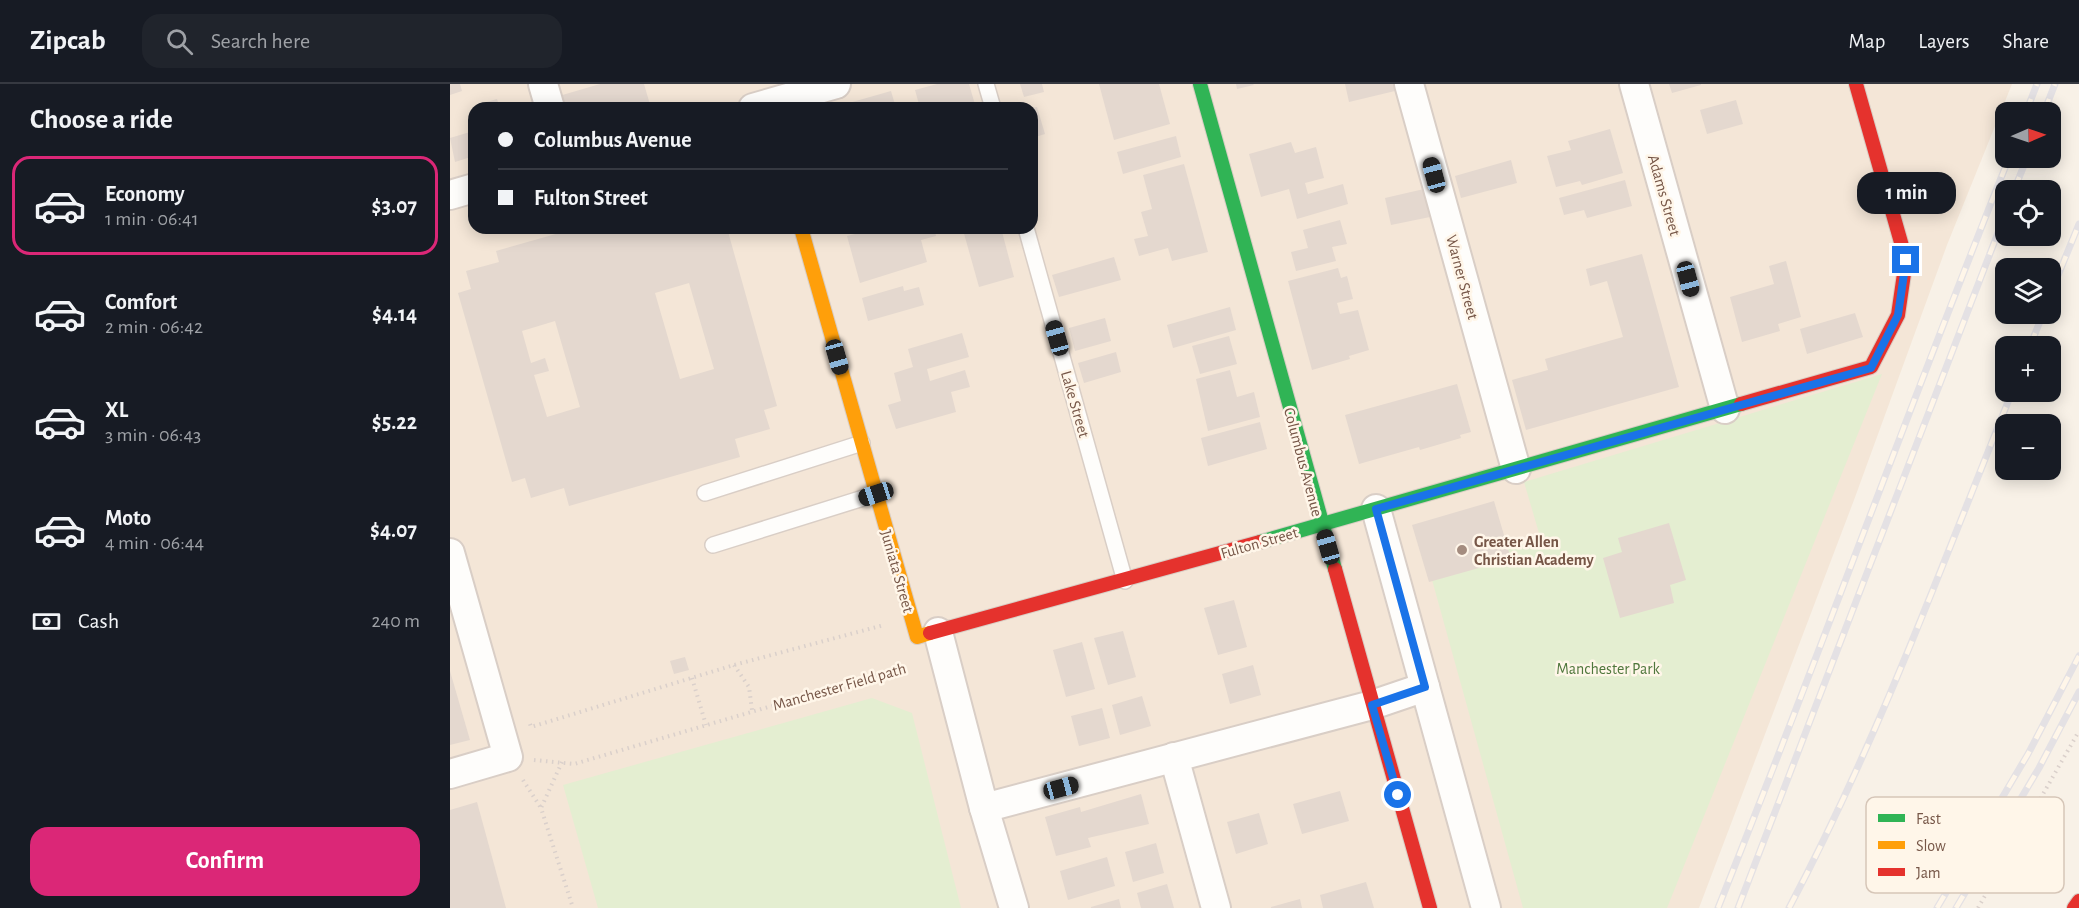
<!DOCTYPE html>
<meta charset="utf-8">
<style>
:root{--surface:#171b24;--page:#20242c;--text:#f1f3f6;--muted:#9ea1a6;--line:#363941;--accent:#db2777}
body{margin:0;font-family:"Alegreya Sans",sans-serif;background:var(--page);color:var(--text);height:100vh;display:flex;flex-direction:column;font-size:22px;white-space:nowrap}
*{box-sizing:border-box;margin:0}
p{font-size:20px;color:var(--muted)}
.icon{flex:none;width:33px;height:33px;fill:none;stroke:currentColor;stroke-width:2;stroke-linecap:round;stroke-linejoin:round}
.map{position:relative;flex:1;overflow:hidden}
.drawer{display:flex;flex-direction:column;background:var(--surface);width:450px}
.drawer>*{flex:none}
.banner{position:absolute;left:18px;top:18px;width:570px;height:132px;border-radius:18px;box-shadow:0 3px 15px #0003;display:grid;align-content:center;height:132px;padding:0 30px;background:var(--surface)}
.needle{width:39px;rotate:88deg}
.controls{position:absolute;left:1545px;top:18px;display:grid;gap:12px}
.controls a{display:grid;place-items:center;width:66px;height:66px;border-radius:12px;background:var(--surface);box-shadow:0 3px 15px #0003;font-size:30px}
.end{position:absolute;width:27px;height:27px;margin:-14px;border:8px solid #1a73e8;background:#fff;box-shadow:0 0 0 3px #fff}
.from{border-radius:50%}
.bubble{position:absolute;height:42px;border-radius:18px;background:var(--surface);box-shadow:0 3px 15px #0003;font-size:20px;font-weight:600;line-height:42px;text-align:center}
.car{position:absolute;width:18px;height:36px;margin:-18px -9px;border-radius:8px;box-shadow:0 0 4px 2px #0007;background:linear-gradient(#222 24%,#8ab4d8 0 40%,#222 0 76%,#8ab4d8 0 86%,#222 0)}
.banner b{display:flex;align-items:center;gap:21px;height:57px;font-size:22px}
.banner b+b{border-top:2px solid var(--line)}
.banner i{width:15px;height:15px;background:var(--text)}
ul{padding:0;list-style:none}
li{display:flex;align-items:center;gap:18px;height:99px;margin:0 12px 9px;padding:0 18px;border:3px solid transparent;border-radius:18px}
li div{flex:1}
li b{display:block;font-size:22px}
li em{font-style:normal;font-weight:600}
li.on{border-color:var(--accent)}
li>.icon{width:54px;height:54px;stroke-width:1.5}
h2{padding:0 30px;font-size:27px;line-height:72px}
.pay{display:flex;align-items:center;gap:15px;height:66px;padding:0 30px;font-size:22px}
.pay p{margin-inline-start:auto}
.action{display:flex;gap:12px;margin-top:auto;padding:12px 30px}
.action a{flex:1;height:69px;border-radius:18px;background:var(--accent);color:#fff;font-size:24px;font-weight:600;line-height:69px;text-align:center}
header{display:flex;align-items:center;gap:36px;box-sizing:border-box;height:84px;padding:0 30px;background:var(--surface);border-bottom:2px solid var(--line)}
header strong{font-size:28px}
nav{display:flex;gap:33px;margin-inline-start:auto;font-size:21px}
.search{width:420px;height:54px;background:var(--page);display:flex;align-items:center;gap:15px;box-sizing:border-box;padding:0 21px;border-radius:18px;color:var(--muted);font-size:22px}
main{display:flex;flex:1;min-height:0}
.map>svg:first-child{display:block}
</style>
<header>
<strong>Zipcab</strong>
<div class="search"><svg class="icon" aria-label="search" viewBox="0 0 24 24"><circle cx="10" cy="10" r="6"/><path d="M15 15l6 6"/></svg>Search here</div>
<nav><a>Map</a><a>Layers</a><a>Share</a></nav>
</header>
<main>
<section class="drawer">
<h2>Choose a ride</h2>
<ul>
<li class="on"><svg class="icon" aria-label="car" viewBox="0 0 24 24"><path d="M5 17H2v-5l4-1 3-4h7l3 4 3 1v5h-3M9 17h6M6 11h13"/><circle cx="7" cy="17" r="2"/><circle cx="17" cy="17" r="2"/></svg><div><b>Economy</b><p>1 min · 06:41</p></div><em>$3.07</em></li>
<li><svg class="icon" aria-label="car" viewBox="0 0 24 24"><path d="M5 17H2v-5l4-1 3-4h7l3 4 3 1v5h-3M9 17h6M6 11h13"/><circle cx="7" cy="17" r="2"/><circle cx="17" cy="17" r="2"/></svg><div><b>Comfort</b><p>2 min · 06:42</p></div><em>$4.14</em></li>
<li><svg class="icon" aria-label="car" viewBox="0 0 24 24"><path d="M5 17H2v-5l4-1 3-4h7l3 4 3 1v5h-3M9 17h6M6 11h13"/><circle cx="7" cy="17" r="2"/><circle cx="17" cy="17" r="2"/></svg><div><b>XL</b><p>3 min · 06:43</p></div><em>$5.22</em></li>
<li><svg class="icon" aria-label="car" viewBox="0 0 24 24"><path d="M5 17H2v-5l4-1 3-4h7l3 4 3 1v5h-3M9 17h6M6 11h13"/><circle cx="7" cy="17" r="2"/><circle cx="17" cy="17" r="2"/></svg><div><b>Moto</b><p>4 min · 06:44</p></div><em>$4.07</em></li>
</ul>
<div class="pay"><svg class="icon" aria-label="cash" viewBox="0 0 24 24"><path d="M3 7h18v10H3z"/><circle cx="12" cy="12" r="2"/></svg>Cash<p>240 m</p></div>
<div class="action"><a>Confirm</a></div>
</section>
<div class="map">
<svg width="1629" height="824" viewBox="0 0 1629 824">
<rect width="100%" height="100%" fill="#f8f1e7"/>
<path fill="#f4e6d7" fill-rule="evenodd" d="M0,0h1562l-65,161 -93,255 -155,408h-1249zM24,24h558v120h-558z"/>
<g fill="#e4eed1">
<path d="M1432,290l-215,534h-144l-94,-339 112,-29 -17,-58z"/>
<path d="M422,614l40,15 49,195h-363l-35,-123z"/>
</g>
<g fill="#e4d8cf" fill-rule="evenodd">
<path d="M0,0h10l2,7 -12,4z"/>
<path d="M150,0h44l7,24h-89l-3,-12z"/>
<path d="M487,0h32l7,24h-56l-5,-18z"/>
<path d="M570,0h22l2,8 -20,5z"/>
<path d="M649,0h60l11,40 -56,16z"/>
<path d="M786,0h17l1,1 -17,4z"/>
<path d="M895,0h48l2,7 -46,11z"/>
<path d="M1219,0h32v1l-29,8z"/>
<path d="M441,7l5,17h-61v-1z"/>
<path d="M47,15l3,9h-23l-1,-3z"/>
<path d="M1286,16l7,24 -36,10 -7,-24z"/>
<path d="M587,23l8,27 -13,4v-30z"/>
<path d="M1160,45l13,44 -41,12 -2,-4 -24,6 -9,-31 24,-6 -3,-9z"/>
<path d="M20,48l4,16v8l-19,6 -5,-24z"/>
<path d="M726,52l5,21 -58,17 -6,-22z"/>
<path d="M841,58l4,11 21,-6 8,31 -19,5 3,11 35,-10 5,20 -51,15 -8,-30 -28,8 -12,-43z"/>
<path d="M1061,76l6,23 -56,15 -6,-22z"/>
<path d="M734,80l24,88 -36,9 -4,-13 -29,8 -5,-17 14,-3 -7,-24 11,-3 -9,-34z"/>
<path d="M1175,96l7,26 -45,12 -3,-8 -20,5 -5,-17z"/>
<path d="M974,105l6,28 -39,8 -6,-27z"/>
<path d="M890,136l7,24 -15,3 4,14 -40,10 -5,-19 17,-4 -5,-18z"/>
<path d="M127,144h150l50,178 -13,4 6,19 -35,10 5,18 -171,49 -5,-18 -33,10 -6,-20 -13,4 -54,-189 13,-4 -5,-18 33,-9 -3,-11zM239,199l25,86 -34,10 -25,-86zM105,237l25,86 -33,10 -13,-42 15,-4 -4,-13 -14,5 -9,-32z"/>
<path d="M429,144l1,2 8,-2h46l2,8 -15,4 6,22 -67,21 -13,-47z"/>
<path d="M521,144h30l13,49 -35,10 -16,-57z"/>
<path d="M1192,170l37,133 -153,43 -14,-50 36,-10 -3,-11 78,-22 -16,-56 -17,5 -4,-17z"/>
<path d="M664,173l7,23 -62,17 -7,-22z"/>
<path d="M1336,177l15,56 -23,7 2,7 -38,11 -12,-45 44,-13 -5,-18z"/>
<path d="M888,184l3,10 6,-2 6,23 -16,4 3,11 18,-4 11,40 -20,6 1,3 -38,11 -24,-89z"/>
<path d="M453,202l1,5 15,-4 5,18 -56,16 -6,-23z"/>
<path d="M780,223l6,23 -63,18 -6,-23z"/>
<path d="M1405,229l8,24 -56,17 -7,-25z"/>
<path d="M655,234l6,23 -36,10 -6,-23z"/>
<path d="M512,249l7,24 -42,12 3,12 35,-11 5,17 -19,5 5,20 -60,17 -8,-24 13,-4 -7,-28 19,-6 -5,-18z"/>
<path d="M779,252l8,28 -37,10 -8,-28z"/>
<path d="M666,268l5,20 -37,11 -6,-20z"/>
<path d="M780,286l7,27 17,-5 6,25 -52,14 -12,-52z"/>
<path d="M1007,300l14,48 -11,3 1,3 -41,12 -1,-3 -60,17 -14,-49z"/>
<path d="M810,338l7,27 -59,17 -7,-28z"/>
<path d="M1044,417l17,58 -82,23 -17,-57z"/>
<path d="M1219,439l17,57 -16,5 4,18 -54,15 -17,-60 19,-6 -4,-14z"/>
<path d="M784,516l13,47 -29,8 -14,-47z"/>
<path d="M673,547l13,46 -28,8 -14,-47z"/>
<path d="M632,558l13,47 -29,8 -13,-47z"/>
<path d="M235,573l4,13 -15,4 -4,-13z"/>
<path d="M803,581l8,30 -31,9 -8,-30z"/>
<path d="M0,587l20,69 -20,5z"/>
<path d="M692,612l9,30 -31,9 -8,-30z"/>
<path d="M652,624l8,30 -31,8 -8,-30z"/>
<path d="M890,707l9,30 -47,13 -9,-30z"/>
<path d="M691,710l8,30 -61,14 3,9 -35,9 -11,-39 35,-10 1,5z"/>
<path d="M27,718l29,106h-56v-98z"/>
<path d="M809,729l9,31 -32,10 -9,-32z"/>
<path d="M706,759l8,30 -31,9 -8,-30z"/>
<path d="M657,773l8,29 -47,14 -8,-29z"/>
<path d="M916,798l8,26h-51l-3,-13z"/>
<path d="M717,800l7,24h-33l-4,-15z"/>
<path d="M669,815l2,9h-30v-1z"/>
<path d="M850,815l2,9h-31v-1z"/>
</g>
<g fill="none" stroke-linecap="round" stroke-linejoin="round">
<g stroke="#d9cec6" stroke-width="18">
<g id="lane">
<path d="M536,0l7,24"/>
<path d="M576,144l99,353"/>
<path d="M255,409l157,-50"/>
<path d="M263,461l163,-51"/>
</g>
</g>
<g stroke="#d9cec6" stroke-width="32">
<g id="street">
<path d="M93,0l7,24"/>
<path d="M959,0l107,385"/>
<path d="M1184,0l91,325"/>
<path d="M303,24l83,-24"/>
<path d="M0,111l24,-7"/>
<path d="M926,425l110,399"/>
<path d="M0,469l58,204 -58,17"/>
<path d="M488,548l46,176 30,100"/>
<path d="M724,673l42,151"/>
<path d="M534,724l388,-103 53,-18"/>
</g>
</g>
<g stroke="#d8cdc4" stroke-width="16">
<g id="fast">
<path d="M750,0l135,485"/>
<path d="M810,458l481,-138"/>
</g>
</g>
<g stroke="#d8cdc4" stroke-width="16">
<path id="slow" d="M351,144l116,409 13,-4"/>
</g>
<g stroke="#d8cdc4" stroke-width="16">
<g id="jam">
<path d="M1291,320l130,-37 27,-52 8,-55 -50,-176"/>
<path d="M885,485l95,339"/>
<path d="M480,549l330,-91"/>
<path d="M1624,824l5,-7"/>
</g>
</g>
<g stroke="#dad0cb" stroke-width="4" stroke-dasharray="1.5 4.5" stroke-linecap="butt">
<path d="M284,581l15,22 3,23"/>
<path d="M242,594l14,47"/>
<path d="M80,640l1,3 203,-62 150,-40"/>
<path d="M84,676l40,4 334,-98"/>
<path d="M112,678l-21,46 32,100"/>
<path d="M73,696l18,28"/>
<path d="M1528,824l101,-177"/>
</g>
<use href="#lane" stroke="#fefdfb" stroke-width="15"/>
<use href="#street" stroke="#fefdfb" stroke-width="28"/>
<use href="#fast" stroke="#30b455" stroke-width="14"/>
<use href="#slow" stroke="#ff9f0a" stroke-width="14"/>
<use href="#jam" stroke="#e5322d" stroke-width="14"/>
<g stroke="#e4e1e4" stroke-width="7">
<g id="rail">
<path d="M1576,28l11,-28"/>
<path d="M1594,28l11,-28"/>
<path d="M1564,106l13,-32"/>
<path d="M1600,211l29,-71"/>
<path d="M1580,262l13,-32"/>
<path d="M1268,824c100,-249 191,-501 291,-750"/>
<path d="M1288,824l268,-696"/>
<path d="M1339,824c88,-166 153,-343 223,-516"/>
<path d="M1487,824l91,-154 51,-98"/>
<path d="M1506,824l83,-140 40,-76"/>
</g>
</g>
<use href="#rail" stroke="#fff6e9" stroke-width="4.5" stroke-dasharray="14" stroke-linecap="butt"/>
</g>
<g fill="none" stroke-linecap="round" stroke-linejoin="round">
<path stroke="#1a73e8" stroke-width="8" d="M948,711l-26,-90 53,-18 -49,-178 495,-141 27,-53 8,-55"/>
</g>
<circle fill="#a48c7f" stroke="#fff6e9" stroke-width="2" cx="1012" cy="466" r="6"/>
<g text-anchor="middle" stroke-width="5" stroke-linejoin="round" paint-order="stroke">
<g font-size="16" fill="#765647" stroke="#fff6e9">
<text transform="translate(1215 111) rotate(74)" y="6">Adams Street</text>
<text transform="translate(1013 193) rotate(75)" y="6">Warner Street</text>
<text transform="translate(626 320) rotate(74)" y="6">Lake Street</text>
<text transform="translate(854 378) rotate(75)" y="6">Columbus Avenue</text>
<text transform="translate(809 458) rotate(-16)" y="6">Fulton Street</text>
<text transform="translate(448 487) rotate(74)" y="6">Juniata Street</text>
<text transform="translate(389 602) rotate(-16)" y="6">Manchester Field path</text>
</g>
<g font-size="16" font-weight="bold" fill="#765647" stroke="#fff6e9" text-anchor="start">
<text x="1024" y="463">Greater Allen<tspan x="1024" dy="18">Christian Academy</tspan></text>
</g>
<g font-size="16" fill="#4f773c" stroke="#fff6e9">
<text x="1158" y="590">Manchester Park</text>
</g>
</g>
<rect x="1416" y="713" width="198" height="96" rx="9" fill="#fff6e9" stroke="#d6c6b8" stroke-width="1.5"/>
<rect x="1428" y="730" width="27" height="8" fill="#30b455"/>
<rect x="1428" y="757" width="27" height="8" fill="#ff9f0a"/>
<rect x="1428" y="784" width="27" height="8" fill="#e5322d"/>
<g font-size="16" fill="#765647">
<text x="1466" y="740">Fast</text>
<text x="1466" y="767">Slow</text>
<text x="1466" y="794">Jam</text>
</g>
</svg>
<div class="controls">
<a><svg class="needle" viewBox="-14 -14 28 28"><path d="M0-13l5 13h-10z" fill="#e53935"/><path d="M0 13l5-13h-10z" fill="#9ea1a6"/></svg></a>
<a><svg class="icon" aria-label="locate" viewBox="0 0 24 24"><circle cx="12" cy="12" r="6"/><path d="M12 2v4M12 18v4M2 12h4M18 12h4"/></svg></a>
<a><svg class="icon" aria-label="layers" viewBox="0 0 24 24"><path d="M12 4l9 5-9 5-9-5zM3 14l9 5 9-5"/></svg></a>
<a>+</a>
<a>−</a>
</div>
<i class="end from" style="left:948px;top:711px"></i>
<i class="end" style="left:1456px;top:176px"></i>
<div class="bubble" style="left:1407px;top:88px;width:99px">1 min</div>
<i class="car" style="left:984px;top:91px;rotate:345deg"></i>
<i class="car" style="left:1238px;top:195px;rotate:165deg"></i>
<i class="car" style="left:607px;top:254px;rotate:344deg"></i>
<i class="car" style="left:387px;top:273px;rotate:164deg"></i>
<i class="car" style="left:426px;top:410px;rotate:252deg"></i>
<i class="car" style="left:878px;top:463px;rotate:344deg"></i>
<i class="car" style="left:611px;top:704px;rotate:75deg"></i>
<div class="banner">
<b><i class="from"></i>Columbus Avenue</b>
<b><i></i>Fulton Street</b>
</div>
</div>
</main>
